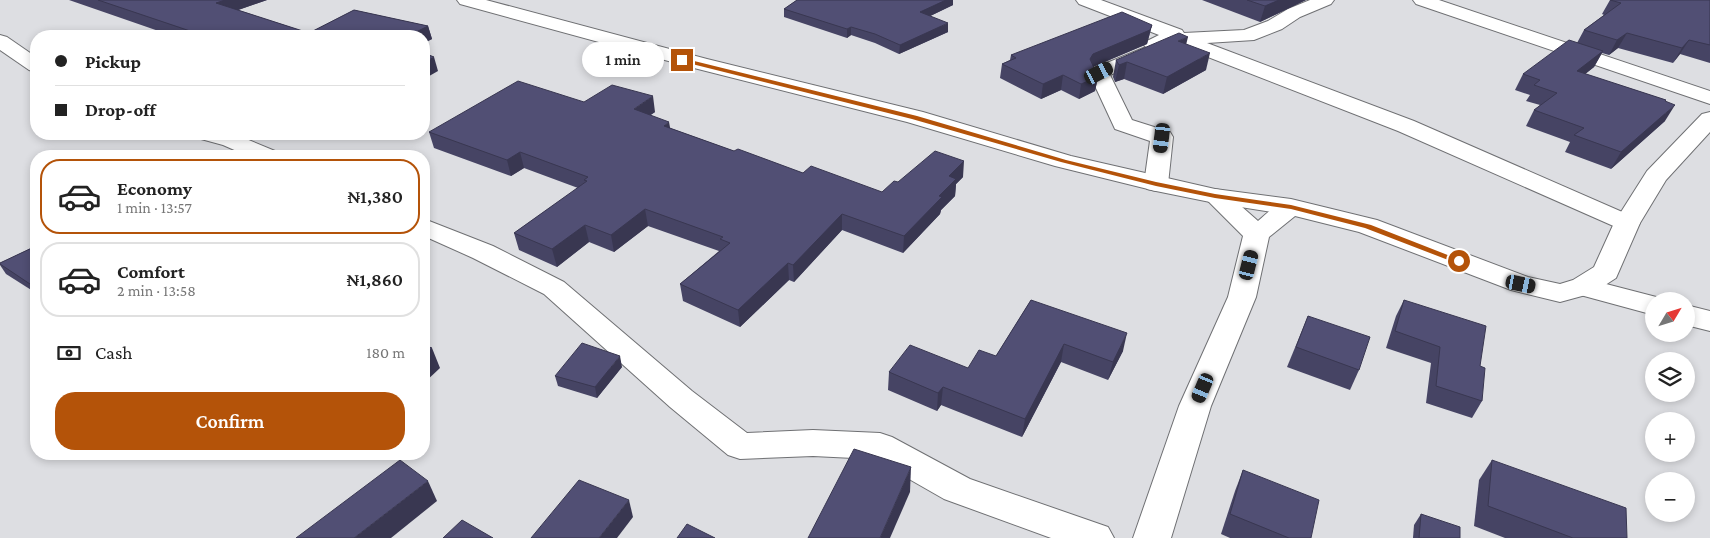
<!DOCTYPE html>
<meta charset="utf-8">
<style>
:root{--surface:#fff;--page:#f2f2f2;--text:#222;--muted:#767676;--line:#e0e0e0;--accent:#b45309}
body{margin:0;font-family:"Crimson Pro",serif;background:var(--page);color:var(--text);height:100vh;display:flex;flex-direction:column;font-size:19px;white-space:nowrap}
*{box-sizing:border-box;margin:0}
p{font-size:16px;color:var(--muted)}
.icon{flex:none;width:28px;height:28px;fill:none;stroke:currentColor;stroke-width:2;stroke-linecap:round;stroke-linejoin:round}
.map{position:relative;flex:1;overflow:hidden}
.panel{position:absolute;left:30px;top:150px;width:400px;height:310px;display:flex;flex-direction:column;background:var(--surface);border-radius:20px;box-shadow:0 2px 8px #0003}
.panel>*{flex:none}
.hud{position:absolute;left:30px;top:30px;width:400px;height:110px;border-radius:20px;box-shadow:0 2px 8px #0003;display:grid;align-content:center;height:110px;padding:0 25px;background:var(--surface)}
.needle{width:32px;rotate:52deg}
.tools{position:absolute;left:1645px;top:292px;display:grid;gap:10px}
.tools a{display:grid;place-items:center;width:50px;height:50px;border-radius:50%;background:var(--surface);box-shadow:0 2px 8px #0003;font-size:25px}
.end{position:absolute;width:22px;height:22px;margin:-11px;border:6px solid #b45309;background:#fff;box-shadow:0 0 0 2px #fff}
.from{border-radius:50%}
.bubble{position:absolute;height:35px;border-radius:18px;background:var(--surface);box-shadow:0 2px 8px #0003;font-size:16px;font-weight:600;line-height:35px;text-align:center}
.car{position:absolute;width:15px;height:30px;margin:-15px -8px;border-radius:6px;box-shadow:0 0 4px 1px #0007;background:linear-gradient(#222 24%,#8ab4d8 0 40%,#222 0 76%,#8ab4d8 0 86%,#222 0)}
.hud b{display:flex;align-items:center;gap:18px;height:48px;font-size:19px}
.hud b+b{border-top:1px solid var(--line)}
.hud i{width:12px;height:12px;background:var(--text)}
ul{padding:9px 0 0;list-style:none}
li{display:flex;align-items:center;gap:15px;height:75px;margin:0 10px 8px;padding:0 15px;border:2px solid var(--line);border-radius:20px}
li div{flex:1}
li b{display:block;font-size:19px}
li em{font-style:normal;font-weight:600}
li.active{border-color:var(--accent)}
li>.icon{width:45px;height:45px;stroke-width:1.5}
.pay{display:flex;align-items:center;gap:12px;height:55px;padding:0 25px;font-size:19px}
.pay p{margin-inline-start:auto}
.primary-button{display:flex;gap:10px;margin-top:auto;padding:10px 25px}
.primary-button a{flex:1;height:58px;border-radius:20px;background:var(--accent);color:#fff;font-size:20px;font-weight:600;line-height:58px;text-align:center}
.map>svg:first-child{display:block}
</style>
<div class="map">
<svg width="1710" height="538" viewBox="0 0 1710 538">
<rect width="100%" height="100%" fill="#dddee2"/>
<g fill="none" stroke-linecap="round" stroke-linejoin="round">
<g stroke="#6f7073" stroke-width="2">
<g id="minor">
<path d="M1076,0h25l81,30 2,3 60,-3 24,-9 20,-12 22,-9h24l-3,4 -31,13 -18,12 -28,11 -47,3 207,78 222,97 4,5 -4,5 -9,3 -9,-3 -220,-97 -226,-88 -15,7 1,2 -3,4 -45,19 22,45 38,12 3,5 -5,47 -3,5 -9,2 -9,-2 -3,-5 6,-43 -35,-12 -26,-56 3,-4 54,-22 -2,-2 3,-4 12,-6 -80,-31z"/>
<path d="M1413,0h26l271,91v13l-294,-100z"/>
<path d="M0,35l7,2 29,20v15l-7,-2 -29,-20z"/>
<path d="M198,134h36l41,17 4,5h-31l-25,-11 -22,-6z"/>
<path d="M1215,189l9,2 34,30c13,-11 24,-24 42,-19l4,5 -4,5 -31,25 -13,60 -45,109 -40,132h-38l46,-132 49,-109 15,-61 -40,-40 3,-5z"/>
<path d="M424,219l69,27 71,36 128,109 55,42 66,-3 67,3 12,4 78,42 138,48 6,11h-63l-107,-39 -70,-40 -61,-3 -73,3 -12,-4 -58,-48 -126,-113 -71,-36 -49,-22z"/>
<path d="M1583,278l81,21 1,2h-11v14l-81,-22 -4,-6 4,-6z"/>
<path d="M1686,305l24,6v20l-24,-6z"/>
</g>
</g>
<g stroke="#6f7073" stroke-width="2">
<path id="tertiary" d="M457,0h29l221,59 216,53 148,44 144,33 76,10 86,21 151,57 32,7 13,-4 21,-13 20,-44 33,-52 55,-57 8,-2v20l-44,48 -26,43 -24,55 -23,15 -33,9 -49,-12 -152,-58 -68,-17 -76,-12 -59,-12 -101,-25 -148,-44 -213,-54 -234,-64z"/>
</g>
<use href="#minor" fill="#fff" fill-rule="evenodd"/>
<use href="#tertiary" fill="#fff" fill-rule="evenodd"/>
</g>
<g fill="#464464">
<path d="M69,0h198l-29,10 71,23 45,-23 74,16 4,13 -8,4v-7h-251z"/>
<path d="M797,0h156v5l-23,11 18,16 -49,22 -24,-11 -24,-8 -4,3 -63,-21v-8z"/>
<path d="M1202,0h104l-46,22z"/>
<path d="M1610,0h100v63l-30,-9 -7,9 -55,-15 -9,7 -7,-2 -8,14 -9,7 81,26 -1,2v19l-54,48 -46,-17 5,-10 -44,-16 8,-16 6,-5 -14,-4 4,-6 -15,-5 8,-16 54,-31 7,-13 20,-15 -2,-1z"/>
<path d="M1152,25l-5,19 -54,23 5,10 -3,14 -16,8 -18,-9 -20,9 -41,-21 2,-14 8,-4 1,-5z"/>
<path d="M1186,44l20,26 -43,24 -39,-15 -9,3 -2,-5 3,-17z"/>
<path d="M584,102l71,10 -5,3 20,13 64,23 69,22 79,19 16,-10 65,-5 -7,7 -1,12 -14,14 -1,4 -37,39 -61,-23 -48,52 -5,-2 -49,47 -57,-26 -3,-17 39,-33 -71,-25 -34,26 -25,-10 -32,25 -38,-17 -5,-17 64,-45 -54,-20 -13,8 -77,-28 -5,-16z"/>
<path d="M36,246v47l-30,-19 -6,-9v-2z"/>
<path d="M1031,300l92,51 -15,29 -47,-18 -39,75 -81,-32 -4,6 -49,-21 1,-18 79,-4 28,-12z"/>
<path d="M1404,300l76,66 2,35 -10,17 -46,-15 5,-40 -45,-15 10,-32z"/>
<path d="M1308,316l51,54 -9,20 -63,-23z"/>
<path d="M622,367l-25,31 -39,-12 -3,-10z"/>
<path d="M1492,460l135,78h-122l-31,-12 5,-46z"/>
<path d="M1243,470l68,68h-81l-9,-4 14,-43z"/>
<path d="M1421,514l39,24h-47l1,-13z"/>
</g>
<g fill="#393751">
<path d="M225,0h42l-46,16 -5,-13z"/>
<path d="M946,0h7v5l-33,16v-9z"/>
<path d="M1279,0h27l-46,22 5,-16z"/>
<path d="M948,23v9l-49,22 1,-9z"/>
<path d="M1152,25l-5,19 -57,24v-9l3,-5z"/>
<path d="M428,26l4,13 -8,4v-7h-16z"/>
<path d="M851,27v8l-4,3v-9z"/>
<path d="M1627,33l-9,15 -9,7 8,-15z"/>
<path d="M1188,37l-4,16 -6,-12z"/>
<path d="M1689,40l-9,14 -7,9 9,-15z"/>
<path d="M1603,51l-9,16 -25,20 8,-16z"/>
<path d="M1210,53l-4,17 -43,24 4,-17z"/>
<path d="M434,57l4,14 -14,8v-16z"/>
<path d="M1127,62l-3,17 -9,3 4,-17z"/>
<path d="M1063,75l-2,15 -20,9 2,-15z"/>
<path d="M1098,77l-3,14 -16,8 2,-15z"/>
<path d="M653,96l2,16 -18,13 -3,-16z"/>
<path d="M1675,105l-10,16 -54,48 10,-17z"/>
<path d="M669,122l3,16 -8,-12z"/>
<path d="M520,152l4,16 -13,8 -4,-16z"/>
<path d="M964,161l-1,16 -7,7 -1,12 -14,14 -1,4 -37,39 1,-17 35,-40 10,-20z"/>
<path d="M645,209l3,17 -34,26 -3,-17z"/>
<path d="M842,214v16l-48,52 -1,-17z"/>
<path d="M585,225l4,17 -32,25 -5,-18z"/>
<path d="M788,263l1,17 -49,47 -2,-17z"/>
<path d="M1127,333l-4,18 -15,29 5,-18z"/>
<path d="M1064,344l-3,18 -39,75 3,-18z"/>
<path d="M432,348l8,20 -16,15v-28z"/>
<path d="M620,356l2,11 -25,31 -2,-11z"/>
<path d="M943,387l-2,18 -4,6 1,-18z"/>
<path d="M911,467l-1,25 -20,46h-10z"/>
<path d="M428,481l9,20 -46,37h-37z"/>
<path d="M629,500l4,17 -16,21h-18z"/>
</g>
<g fill="#514f74" stroke="#393751">
<path d="M98,0h127l-9,3 93,30 45,-23 74,16 -20,10h-203z"/>
<path d="M797,0h149l-26,12 28,11 -48,22 -25,-11 -24,-7 -4,2 -63,-20z"/>
<path d="M1247,0h32l-14,6z"/>
<path d="M1610,0h100v45l-21,-5 -7,8 -55,-15 -10,7 -33,-10 37,-27z"/>
<path d="M1122,12l30,13 -2,5 -57,24 -3,5 8,18 -17,7 -18,-9 -20,9 -41,-20 14,-6 -5,-3z"/>
<path d="M1179,33l9,4 -10,4 32,12 -43,24 -40,-15 -8,3 -3,-5z"/>
<path d="M1569,40l34,11 -26,20 89,29 -1,1 10,4 -54,47 -47,-17 10,-7 -50,-18 23,-17 -23,-8 6,-5 -17,-6z"/>
<path d="M424,53l10,4 -10,6z"/>
<path d="M518,81l66,21 28,-17 41,11 -19,13 35,13 -5,4 70,25 4,-2 65,24 8,-7 71,26 12,-11 4,1 37,-31 29,10 -15,15 7,3 -17,17 3,1 -38,39 -62,-22 -49,51 -5,-2 -50,47 -58,-26 50,-41 -10,-4 3,-2 -78,-28 -34,26 -26,-10 -33,24 -38,-16 73,-52 -3,-1 4,-3 -68,-25 -13,8 -78,-28z"/>
<path d="M36,246v42l-36,-24v-1z"/>
<path d="M1031,300l96,33 -14,29 -49,-18 -39,75 -82,-32 -5,6 -49,-21 21,-27 58,23 11,-18 17,6z"/>
<path d="M1404,300l82,26 -6,40 5,2 -3,33 -46,-15 4,-39 -45,-16z"/>
<path d="M1308,316l62,21 -11,33 -63,-23z"/>
<path d="M582,343l38,13 -25,31 -40,-11z"/>
<path d="M424,345l8,3 -8,7z"/>
<path d="M854,449l57,18 -31,71h-72z"/>
<path d="M400,460l28,21 -74,57h-58z"/>
<path d="M1492,460l134,48 1,30h-54l-85,-32z"/>
<path d="M1243,470l76,30 -8,38h-22l-59,-24z"/>
<path d="M579,480l50,20 -30,38h-68z"/>
<path d="M1421,514l39,13v11h-41z"/>
<path d="M462,520l31,18h-50z"/>
<path d="M687,524l28,14h-38z"/>
</g>
<path fill="#b45309" d="M682,58l235,58 149,44 90,22 59,12 76,11 80,20 92,36 -7,2 -91,-35 -74,-19 -76,-11 -59,-12 -95,-24 -149,-43 -232,-58z"/>
</svg>
<div class="tools">
<a><svg class="needle" viewBox="-14 -14 28 28"><path d="M0-13l5 13h-10z" fill="#e53935"/><path d="M0 13l5-13h-10z" fill="#767676"/></svg></a>
<a><svg class="icon" aria-label="layers" viewBox="0 0 24 24"><path d="M12 4l9 5-9 5-9-5zM3 14l9 5 9-5"/></svg></a>
<a>+</a>
<a>−</a>
</div>
<i class="end from" style="left:1459px;top:261px"></i>
<i class="end" style="left:682px;top:60px"></i>
<div class="bubble" style="left:582px;top:42px;width:82px">1 min</div>
<i class="car" style="left:1099px;top:73px;rotate:63deg"></i>
<i class="car" style="left:1162px;top:138px;rotate:187deg"></i>
<i class="car" style="left:1249px;top:265px;rotate:14deg"></i>
<i class="car" style="left:1521px;top:284px;rotate:102deg"></i>
<i class="car" style="left:1203px;top:388px;rotate:203deg"></i>
<div class="hud">
<b><i class="from"></i>Pickup</b>
<b><i></i>Drop-off</b>
</div>
<section class="panel">
<ul>
<li class="active"><svg class="icon" aria-label="car" viewBox="0 0 24 24"><path d="M5 17H2v-5l4-1 3-4h7l3 4 3 1v5h-3M9 17h6M6 11h13"/><circle cx="7" cy="17" r="2"/><circle cx="17" cy="17" r="2"/></svg><div><b>Economy</b><p>1 min · 13:57</p></div><em>₦1,380</em></li>
<li><svg class="icon" aria-label="car" viewBox="0 0 24 24"><path d="M5 17H2v-5l4-1 3-4h7l3 4 3 1v5h-3M9 17h6M6 11h13"/><circle cx="7" cy="17" r="2"/><circle cx="17" cy="17" r="2"/></svg><div><b>Comfort</b><p>2 min · 13:58</p></div><em>₦1,860</em></li>
</ul>
<div class="pay"><svg class="icon" aria-label="cash" viewBox="0 0 24 24"><path d="M3 7h18v10H3z"/><circle cx="12" cy="12" r="2"/></svg>Cash<p>180 m</p></div>
<div class="primary-button"><a>Confirm</a></div>
</section>
</div>
